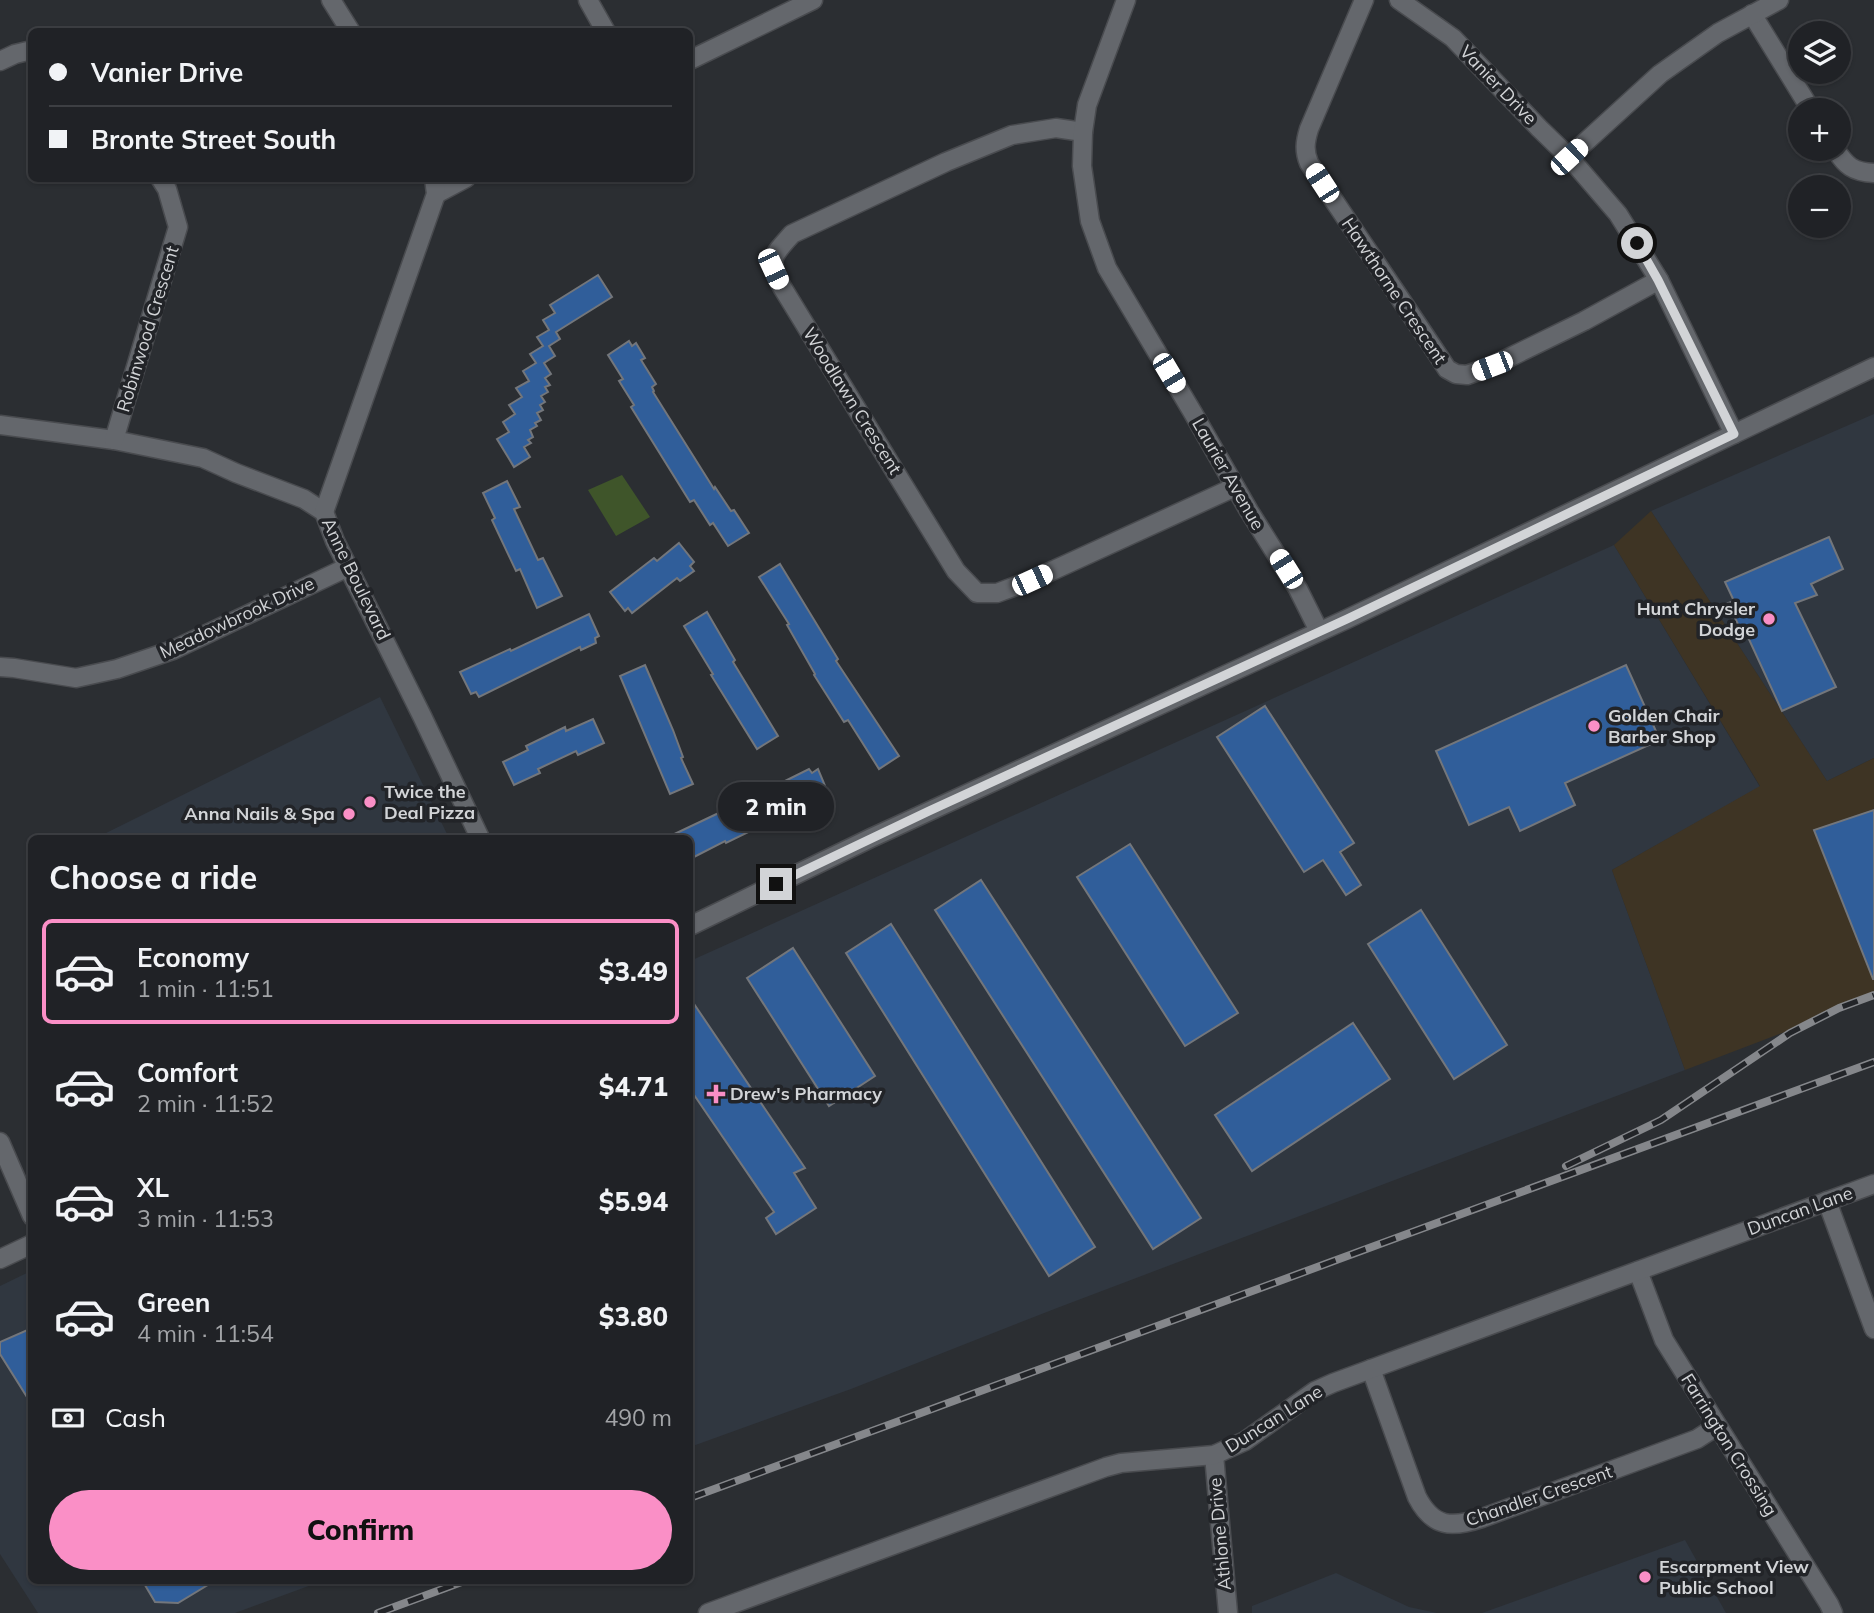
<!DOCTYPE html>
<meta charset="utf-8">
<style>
:root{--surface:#202226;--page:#2d2f32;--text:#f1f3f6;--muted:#a2a4a7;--line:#3d3f43;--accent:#fa8fc6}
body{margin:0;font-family:Mulish,sans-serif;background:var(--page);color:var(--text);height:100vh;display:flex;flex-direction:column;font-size:26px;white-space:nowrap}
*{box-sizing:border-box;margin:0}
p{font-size:23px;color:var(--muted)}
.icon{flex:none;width:38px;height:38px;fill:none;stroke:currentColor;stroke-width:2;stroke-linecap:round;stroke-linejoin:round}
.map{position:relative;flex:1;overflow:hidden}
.details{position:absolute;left:28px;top:835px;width:665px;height:749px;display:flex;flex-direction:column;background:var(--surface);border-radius:10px;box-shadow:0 2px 5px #0004,0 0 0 2px var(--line)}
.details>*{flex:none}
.guide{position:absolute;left:28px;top:28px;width:665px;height:154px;border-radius:10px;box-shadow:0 2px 5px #0004,0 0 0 2px var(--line);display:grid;align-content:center;height:154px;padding:0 21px;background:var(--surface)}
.controls{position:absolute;left:1788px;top:21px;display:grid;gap:14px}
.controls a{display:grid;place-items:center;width:63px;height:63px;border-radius:50%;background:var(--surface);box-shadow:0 2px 5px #0004,0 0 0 2px var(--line);font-size:35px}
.end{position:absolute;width:32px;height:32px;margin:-16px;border:9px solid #d2d4d7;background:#111;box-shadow:0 0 0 4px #111}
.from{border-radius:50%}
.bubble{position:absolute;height:49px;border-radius:24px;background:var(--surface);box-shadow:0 2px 5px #0004,0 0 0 2px var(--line);font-size:23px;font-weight:800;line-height:49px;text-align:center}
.car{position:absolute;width:21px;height:42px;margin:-21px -10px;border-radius:9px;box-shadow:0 0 5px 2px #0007;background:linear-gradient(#fff 24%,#345 0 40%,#fff 0 76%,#345 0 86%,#fff 0)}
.guide b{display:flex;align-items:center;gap:24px;height:66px;font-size:26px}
.guide b+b{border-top:2px solid var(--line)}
.guide i{width:18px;height:18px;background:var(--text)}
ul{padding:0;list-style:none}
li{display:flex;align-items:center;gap:21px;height:105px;margin:0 14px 10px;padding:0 7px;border:4px solid transparent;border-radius:10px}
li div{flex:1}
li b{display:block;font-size:26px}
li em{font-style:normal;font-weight:800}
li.current{border-color:var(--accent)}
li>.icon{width:63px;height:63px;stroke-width:1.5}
h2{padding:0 21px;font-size:32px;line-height:84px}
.pay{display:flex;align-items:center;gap:18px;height:77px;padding:0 21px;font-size:26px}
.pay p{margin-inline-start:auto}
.action{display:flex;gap:14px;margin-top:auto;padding:14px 21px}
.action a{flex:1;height:80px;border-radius:42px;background:var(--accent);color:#111;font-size:28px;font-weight:800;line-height:80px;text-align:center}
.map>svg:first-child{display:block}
</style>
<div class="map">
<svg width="1874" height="1613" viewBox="0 0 1874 1613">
<rect width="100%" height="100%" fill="#2b2e32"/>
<g fill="#303740">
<path d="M1874,414v344l-47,23 -176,-270z"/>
<path d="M1614,545l146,242 -148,83 73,200 -628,238 -206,81 -161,58v-486z"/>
<path d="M380,697l69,141h-353z"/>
<path d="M31,1271l1,309h293l-90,33h-197l-38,-59v-268z"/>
<path d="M1685,1540l41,73h-244z"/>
<path d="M1336,1573l73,34 28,6h-185v-7z"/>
</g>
<path fill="#3e3424" d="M1651,511l176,270 47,-23v240l-189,72 -73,-200 148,-84 -146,-241z"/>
<path fill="#3f552a" d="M622,475l28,42 -34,19 -28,-46z"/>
<g fill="#305e9a" stroke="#73767b" stroke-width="2">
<path d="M598,275l14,22 -56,35 4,7 -11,7 6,10 -11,7 7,11 -6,4 5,7 -5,2 3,5 -7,4 4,6 -5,3 3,5 -6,3 4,7 -6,3 2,3 -7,4 3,7 -5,3 3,3 -7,4 6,10 -16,10 -17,-28 12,-7 -6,-10 12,-8 -6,-9 13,-8 -6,-9 13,-7 -6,-10 13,-8 -6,-9 13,-8 -6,-9 12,-7 -6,-10 12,-7 -5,-8z"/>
<path d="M629,341l3,5 4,-3 9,15 -4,2 15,24 -4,3 2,4 -1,1 61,97 1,-2 16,24 3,-1 15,23 -21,13 -15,-23 -3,2 -16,-25 -4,2 -59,-95 3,-2 -15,-24 4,-2 -15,-24z"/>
<path d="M507,481l13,26 -6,2 24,51 5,-2 19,38 -25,12 -17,-39 -4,2 -24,-51 3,-2 -12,-25z"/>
<path d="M1829,537l14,32 -32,15 6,11 -22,8 41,84 -54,24 -35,-76 -3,2 -16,-34 6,-2 -9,-19z"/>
<path d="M679,543l15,19 -4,4 4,5 -14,10 -3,-3 -45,35 -4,-5 -3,3 -15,-19 44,-34 3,3z"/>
<path d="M780,564l58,95 -2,2 63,95 -20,13 -31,-49 -4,2 -30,-47 1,-1 -28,-49 2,-1 -30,-47z"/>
<path d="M707,612l28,48 -2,2 45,74 -21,13 -46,-74 2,-1 -29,-48z"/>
<path d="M589,614l10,22 -4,2 1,5 -15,7 -1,-3 -101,50 -3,-5 -5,2 -11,-22 50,-23 1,2z"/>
<path d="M645,665l28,65 10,27 -2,1 12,26 -23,10 -50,-118z"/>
<path d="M1626,665l34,75 -95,43 10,22 -55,26 -11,-24 -40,18 -33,-74z"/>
<path d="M1265,706l89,137 -14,9 21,33 -15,10 -23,-35 -19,12 -87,-135z"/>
<path d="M593,719l11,24 -26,12 -2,-4 -38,18 2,4 -26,12 -11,-23 25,-12 -2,-4 39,-19 1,4z"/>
<path d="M809,769l3,4 6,-4 10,24 -102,50 -1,-2 -35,18v-21h-24l78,-37 -3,-4 16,-8 1,3 25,-10z"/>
<path d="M1874,810v169h-1l-59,-149z"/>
<path d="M1130,844l108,169 -53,33 -108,-169z"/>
<path d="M981,880l220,338 -48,31 -218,-339z"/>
<path d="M1421,910l86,135 -53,34 -86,-135z"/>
<path d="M891,924l204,323 -46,29 -203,-323z"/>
<path d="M793,948l82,128 -46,30 -82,-128z"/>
<path d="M690,998l115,170 -11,5 22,35 -40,26 -10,-16 8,-6 -84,-123z"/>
<path d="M1353,1023l37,56 -138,92 -37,-56z"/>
<path d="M32,1328v77l-32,-51v-12z"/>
<path d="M142,1580h74l-38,23 -23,-1z"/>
</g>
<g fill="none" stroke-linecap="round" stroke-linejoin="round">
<g stroke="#494b4f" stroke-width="21">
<g id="street">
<path d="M331,0l20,32"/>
<path d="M588,0l18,32"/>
<path d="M1364,0l-55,129c-4,13 -5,22 0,34 46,70 93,137 138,206l9,5 11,1 25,-9 92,-45 75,-41"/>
<path d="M1399,0l54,38 86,90 30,29 49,57 41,66 75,154"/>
<path d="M1752,14l59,96"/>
<path d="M690,60l123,-60"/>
<path d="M0,61l15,-7 17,-4"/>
<path d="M1083,132l-27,-4 -44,7 -66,27 -154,72c-20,23 -25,24 -10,53l174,284 21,22h20l35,-13 203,-93"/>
<path d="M1835,149c11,17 18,23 39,24"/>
<path d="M1569,157l91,-83 58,-41 61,-33"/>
<path d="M436,194l30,-16"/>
<path d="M0,425l114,15 89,18 33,15 68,26 20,13 11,29 87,175 58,122"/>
<path d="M114,440l64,-213 -11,-38 -7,-11"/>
<path d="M324,512l112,-318 -2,-16"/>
<path d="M0,667l14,1 62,10 41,-9 56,-19 175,-83"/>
<path d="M1827,1201l47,128"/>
<path d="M1638,1271l26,69 165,264 4,9"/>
<path d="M1371,1369l46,128c16,31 35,31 65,21l215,-79 20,-13"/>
<path d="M1214,1455l14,158"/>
<path d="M708,1613l398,-146 15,-4 93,-8 31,-14 70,-50 18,-8 541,-199"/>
</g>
</g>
<g stroke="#494b4f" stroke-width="21">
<g id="secondary">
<path d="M1126,0l-39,105 -4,27 -1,34 8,55 17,47 86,145 56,98 49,78 21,42"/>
<path d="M690,926l181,-88 476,-219 527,-252"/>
<path d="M0,1142l32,74"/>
<path d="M0,1259l32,-15"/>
</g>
</g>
<use href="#street" stroke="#64676c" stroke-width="18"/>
<use href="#secondary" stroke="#64676c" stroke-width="18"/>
<g stroke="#85878b" stroke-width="8">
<g id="rail">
<path d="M1566,1166l95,-46 129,-87 49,-25 35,-13"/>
<path d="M690,1498l1184,-436"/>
<path d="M378,1613l89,-33"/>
</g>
</g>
<use href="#rail" stroke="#222428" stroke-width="5" stroke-dasharray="16" stroke-linecap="butt"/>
</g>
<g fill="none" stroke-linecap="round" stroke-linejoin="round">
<path stroke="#d2d4d7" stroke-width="9" d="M776,884l153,-73 418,-192 387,-185 -76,-154 -21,-37"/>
</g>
<g fill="#fa8fc6" stroke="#222428" stroke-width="2.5">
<circle cx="1769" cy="619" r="7"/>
<circle cx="1594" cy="726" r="7"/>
<circle cx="370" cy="802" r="7"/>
<circle cx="349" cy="814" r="7"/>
<path d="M712.5 1083.5h7v7h7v7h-7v7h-7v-7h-7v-7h7z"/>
<circle cx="1645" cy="1577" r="7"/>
</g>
<g text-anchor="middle" stroke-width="7" stroke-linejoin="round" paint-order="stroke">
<g font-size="18" fill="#d2d4d7" stroke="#222428">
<text transform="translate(1498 85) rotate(46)" y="6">Vanier Drive</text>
<text transform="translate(1394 291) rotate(56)" y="6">Hawthorne Crescent</text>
<text transform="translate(148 329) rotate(-73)" y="6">Robinwood Crescent</text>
<text transform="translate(852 401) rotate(58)" y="6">Woodlawn Crescent</text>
<text transform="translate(1228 474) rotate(60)" y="6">Laurier Avenue</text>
<text transform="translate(356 579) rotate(64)" y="6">Anne Boulevard</text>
<text transform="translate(237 618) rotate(-25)" y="6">Meadowbrook Drive</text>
<text transform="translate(1800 1211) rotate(-20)" y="6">Duncan Lane</text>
<text transform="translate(1274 1419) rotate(-32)" y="6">Duncan Lane</text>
<text transform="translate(1729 1445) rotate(58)" y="6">Farrington Crossing</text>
<text transform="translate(1539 1496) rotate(-19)" y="6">Chandler Crescent</text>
<text transform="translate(1220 1534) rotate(-95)" y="6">Athlone Drive</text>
</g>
<g font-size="18" font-weight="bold" fill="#d2d4d7" stroke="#222428" text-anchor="start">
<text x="1755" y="615" text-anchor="end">Hunt Chrysler<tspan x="1755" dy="21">Dodge</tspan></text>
<text x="1608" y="722">Golden Chair<tspan x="1608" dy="21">Barber Shop</tspan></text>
<text x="384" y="798">Twice the<tspan x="384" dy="21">Deal Pizza</tspan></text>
<text x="335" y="820" text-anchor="end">Anna Nails &amp; Spa</text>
<text x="730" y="1100">Drew's Pharmacy</text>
<text x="1659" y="1573">Escarpment View<tspan x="1659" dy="21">Public School</tspan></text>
</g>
</g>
</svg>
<div class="controls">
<a><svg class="icon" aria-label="layers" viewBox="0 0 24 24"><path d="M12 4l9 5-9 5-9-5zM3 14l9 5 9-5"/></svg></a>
<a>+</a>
<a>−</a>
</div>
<i class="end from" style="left:1637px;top:243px"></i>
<i class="end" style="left:776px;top:884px"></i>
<div class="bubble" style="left:718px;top:782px;width:116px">2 min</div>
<i class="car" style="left:1569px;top:157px;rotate:47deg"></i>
<i class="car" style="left:1322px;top:183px;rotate:327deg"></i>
<i class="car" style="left:773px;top:269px;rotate:155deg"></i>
<i class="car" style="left:1492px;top:366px;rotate:249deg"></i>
<i class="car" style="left:1169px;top:373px;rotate:149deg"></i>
<i class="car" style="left:1286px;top:569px;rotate:328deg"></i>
<i class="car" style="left:1032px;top:580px;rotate:65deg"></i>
<div class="guide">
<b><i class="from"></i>Vanier Drive</b>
<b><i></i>Bronte Street South</b>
</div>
<section class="details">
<h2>Choose a ride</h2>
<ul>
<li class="current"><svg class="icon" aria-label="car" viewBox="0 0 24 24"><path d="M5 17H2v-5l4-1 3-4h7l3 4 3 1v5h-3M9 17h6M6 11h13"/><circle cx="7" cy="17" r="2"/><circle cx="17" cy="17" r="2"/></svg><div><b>Economy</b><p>1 min · 11:51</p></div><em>$3.49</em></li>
<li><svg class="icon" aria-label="car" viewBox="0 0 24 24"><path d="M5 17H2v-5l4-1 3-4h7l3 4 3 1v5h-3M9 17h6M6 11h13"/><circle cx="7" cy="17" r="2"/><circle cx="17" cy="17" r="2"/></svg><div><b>Comfort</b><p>2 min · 11:52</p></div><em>$4.71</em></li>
<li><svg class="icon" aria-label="car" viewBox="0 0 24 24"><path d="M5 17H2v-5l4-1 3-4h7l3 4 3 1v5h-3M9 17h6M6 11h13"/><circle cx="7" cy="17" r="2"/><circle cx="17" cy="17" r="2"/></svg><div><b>XL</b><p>3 min · 11:53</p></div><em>$5.94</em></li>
<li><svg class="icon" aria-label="car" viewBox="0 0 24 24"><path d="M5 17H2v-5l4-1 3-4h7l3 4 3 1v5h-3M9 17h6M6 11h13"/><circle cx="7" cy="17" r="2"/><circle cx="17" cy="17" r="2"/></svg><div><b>Green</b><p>4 min · 11:54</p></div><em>$3.80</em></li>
</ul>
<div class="pay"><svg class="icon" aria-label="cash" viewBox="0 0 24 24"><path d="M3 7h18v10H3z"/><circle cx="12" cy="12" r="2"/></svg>Cash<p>490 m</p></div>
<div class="action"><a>Confirm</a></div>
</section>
</div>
